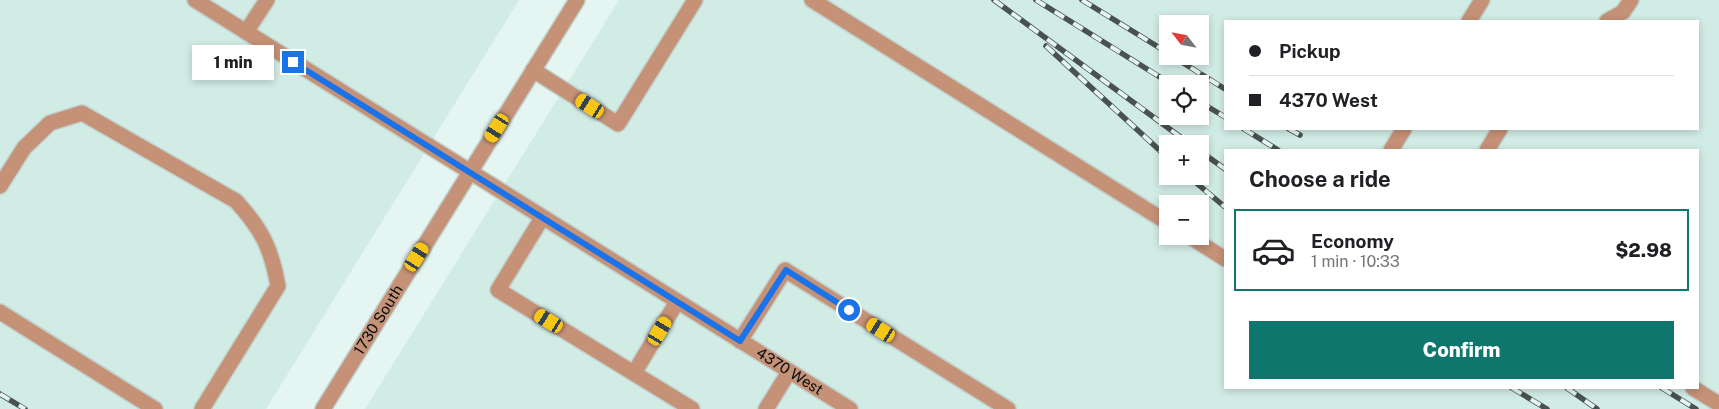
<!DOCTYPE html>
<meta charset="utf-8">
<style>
:root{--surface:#fff;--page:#f2f2f2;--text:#202124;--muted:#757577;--line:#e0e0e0;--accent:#0f766e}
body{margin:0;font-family:"Public Sans",sans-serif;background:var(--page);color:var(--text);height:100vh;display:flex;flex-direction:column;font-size:19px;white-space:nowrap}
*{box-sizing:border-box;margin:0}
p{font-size:16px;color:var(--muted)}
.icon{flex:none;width:28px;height:28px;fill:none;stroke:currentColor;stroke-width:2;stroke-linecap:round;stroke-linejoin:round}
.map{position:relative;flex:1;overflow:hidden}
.side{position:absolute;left:1224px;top:149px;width:475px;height:240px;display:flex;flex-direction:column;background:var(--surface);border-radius:0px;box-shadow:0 2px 8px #0003}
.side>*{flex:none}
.banner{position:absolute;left:1224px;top:20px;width:475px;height:110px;border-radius:0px;box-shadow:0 2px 8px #0003;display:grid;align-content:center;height:110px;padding:0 25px;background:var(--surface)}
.needle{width:32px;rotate:302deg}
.fabs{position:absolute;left:1159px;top:15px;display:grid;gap:10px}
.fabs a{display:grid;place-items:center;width:50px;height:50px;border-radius:0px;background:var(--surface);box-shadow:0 2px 8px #0003;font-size:25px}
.end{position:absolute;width:22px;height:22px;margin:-11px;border:6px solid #1a73e8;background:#fff;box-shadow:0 0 0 2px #fff}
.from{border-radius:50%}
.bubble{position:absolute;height:35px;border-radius:0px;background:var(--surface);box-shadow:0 2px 8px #0003;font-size:16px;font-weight:800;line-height:35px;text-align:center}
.car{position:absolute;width:15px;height:30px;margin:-15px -8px;border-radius:6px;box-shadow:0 0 4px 1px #0007;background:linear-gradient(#f5c518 24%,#345 0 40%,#f5c518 0 76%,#345 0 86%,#f5c518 0)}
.banner b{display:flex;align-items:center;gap:18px;height:48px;font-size:19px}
.banner b+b{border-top:1px solid var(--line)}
.banner i{width:12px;height:12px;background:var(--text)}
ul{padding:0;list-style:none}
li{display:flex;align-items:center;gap:15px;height:82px;margin:0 10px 8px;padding:0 15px;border:2px solid var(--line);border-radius:0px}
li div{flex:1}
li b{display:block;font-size:19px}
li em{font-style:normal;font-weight:800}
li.selected{border-color:var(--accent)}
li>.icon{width:45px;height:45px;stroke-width:1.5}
h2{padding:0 25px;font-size:22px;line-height:60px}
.action{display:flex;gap:10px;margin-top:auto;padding:10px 25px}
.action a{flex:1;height:58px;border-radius:0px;background:var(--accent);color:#fff;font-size:20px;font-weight:800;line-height:58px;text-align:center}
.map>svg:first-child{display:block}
</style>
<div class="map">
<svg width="1719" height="409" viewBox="0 0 1719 409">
<rect width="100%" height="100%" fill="#e5f6f2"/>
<g fill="#d1ebe5" fill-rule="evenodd">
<path d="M0,0h519l-253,409h-266z"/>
<path d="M619,0h1100v409h-1354zM1225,21h473v108h-473zM1168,24h32v32h-32zM1168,84h32v32h-32zM1168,144h32v32h-32zM1225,150h473v238h-473zM1168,204h32v32h-32z"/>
</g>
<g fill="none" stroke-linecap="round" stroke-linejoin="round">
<g stroke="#c1d1cd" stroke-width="18">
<g id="minor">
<path id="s1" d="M195,0l655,409"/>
<path d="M812,0l356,223"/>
<path d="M1469,21l13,-21"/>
<path d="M1607,21l16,-9 8,-12"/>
<path d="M246,32l21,-32"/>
<path d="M533,70l85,54 77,-124"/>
<path d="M1391,150l13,-21"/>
<path d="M1487,150l13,-21"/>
<path d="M0,186l24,-38 26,-25 32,-10 154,88c26,29 35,46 42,85l-76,123"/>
<path d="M542,218l-44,72 194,119"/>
<path d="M1189,236l36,23"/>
<path d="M0,312l155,97"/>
<path d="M740,341l45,-71 223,139"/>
<path d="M634,373l43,-71"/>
<path d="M1693,388l26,16"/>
<path id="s2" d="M323,409l254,-409"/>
<path d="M766,409l23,-37"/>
</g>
</g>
<use href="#minor" stroke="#c59177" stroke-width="15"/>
<g stroke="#495250" stroke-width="5.5">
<g id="rail">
<path d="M994,0l196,144"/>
<path d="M1036,0l135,84"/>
<path d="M1082,0l86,53"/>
<path d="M1046,46l122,112"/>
<path d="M1172,56l53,33"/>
<path d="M1200,102l25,15"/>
<path d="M1244,129l34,21"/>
<path d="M1289,129l11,6"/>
<path d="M1200,151l25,18"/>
<path d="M1188,176l37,31"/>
<path d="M1512,388l35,21"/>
<path d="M1567,388l30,21"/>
<path d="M1662,388l34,21"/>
<path d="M0,394l25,15"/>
</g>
</g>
<use href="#rail" stroke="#e5f6f2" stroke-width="4" stroke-dasharray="11" stroke-linecap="butt"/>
</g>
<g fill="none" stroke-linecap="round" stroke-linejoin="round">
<path stroke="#1a73e8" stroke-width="6" d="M293,62l447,279 46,-71 63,40"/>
</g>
<g text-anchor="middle" stroke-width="4.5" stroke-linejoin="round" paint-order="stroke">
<g font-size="15" fill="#070d0c" stroke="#e5f6f2">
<text dy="5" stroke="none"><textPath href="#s2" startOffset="105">1730 South</textPath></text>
<text dy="5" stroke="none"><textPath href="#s1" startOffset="701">4370 West</textPath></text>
</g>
</g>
</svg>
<div class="fabs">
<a><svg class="needle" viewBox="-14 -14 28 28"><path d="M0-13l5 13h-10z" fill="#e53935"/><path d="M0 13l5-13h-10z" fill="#757577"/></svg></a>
<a><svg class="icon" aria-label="locate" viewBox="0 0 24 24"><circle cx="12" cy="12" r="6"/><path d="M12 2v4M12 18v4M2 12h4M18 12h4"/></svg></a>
<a>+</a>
<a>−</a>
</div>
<i class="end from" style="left:849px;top:310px"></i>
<i class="end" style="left:293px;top:62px"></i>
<div class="bubble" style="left:192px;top:45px;width:82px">1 min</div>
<i class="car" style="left:590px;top:106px;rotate:303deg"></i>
<i class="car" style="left:497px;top:128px;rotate:212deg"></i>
<i class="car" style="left:417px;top:257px;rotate:32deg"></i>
<i class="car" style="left:549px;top:321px;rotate:301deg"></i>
<i class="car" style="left:881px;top:330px;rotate:302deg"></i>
<i class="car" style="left:660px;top:331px;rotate:31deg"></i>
<div class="banner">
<b><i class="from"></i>Pickup</b>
<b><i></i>4370 West</b>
</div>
<section class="side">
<h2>Choose a ride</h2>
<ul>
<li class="selected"><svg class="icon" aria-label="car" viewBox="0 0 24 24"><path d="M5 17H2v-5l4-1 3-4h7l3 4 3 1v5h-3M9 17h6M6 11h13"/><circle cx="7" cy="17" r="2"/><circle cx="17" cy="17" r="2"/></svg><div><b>Economy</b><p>1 min · 10:33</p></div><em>$2.98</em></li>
</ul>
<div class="action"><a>Confirm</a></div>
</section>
</div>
